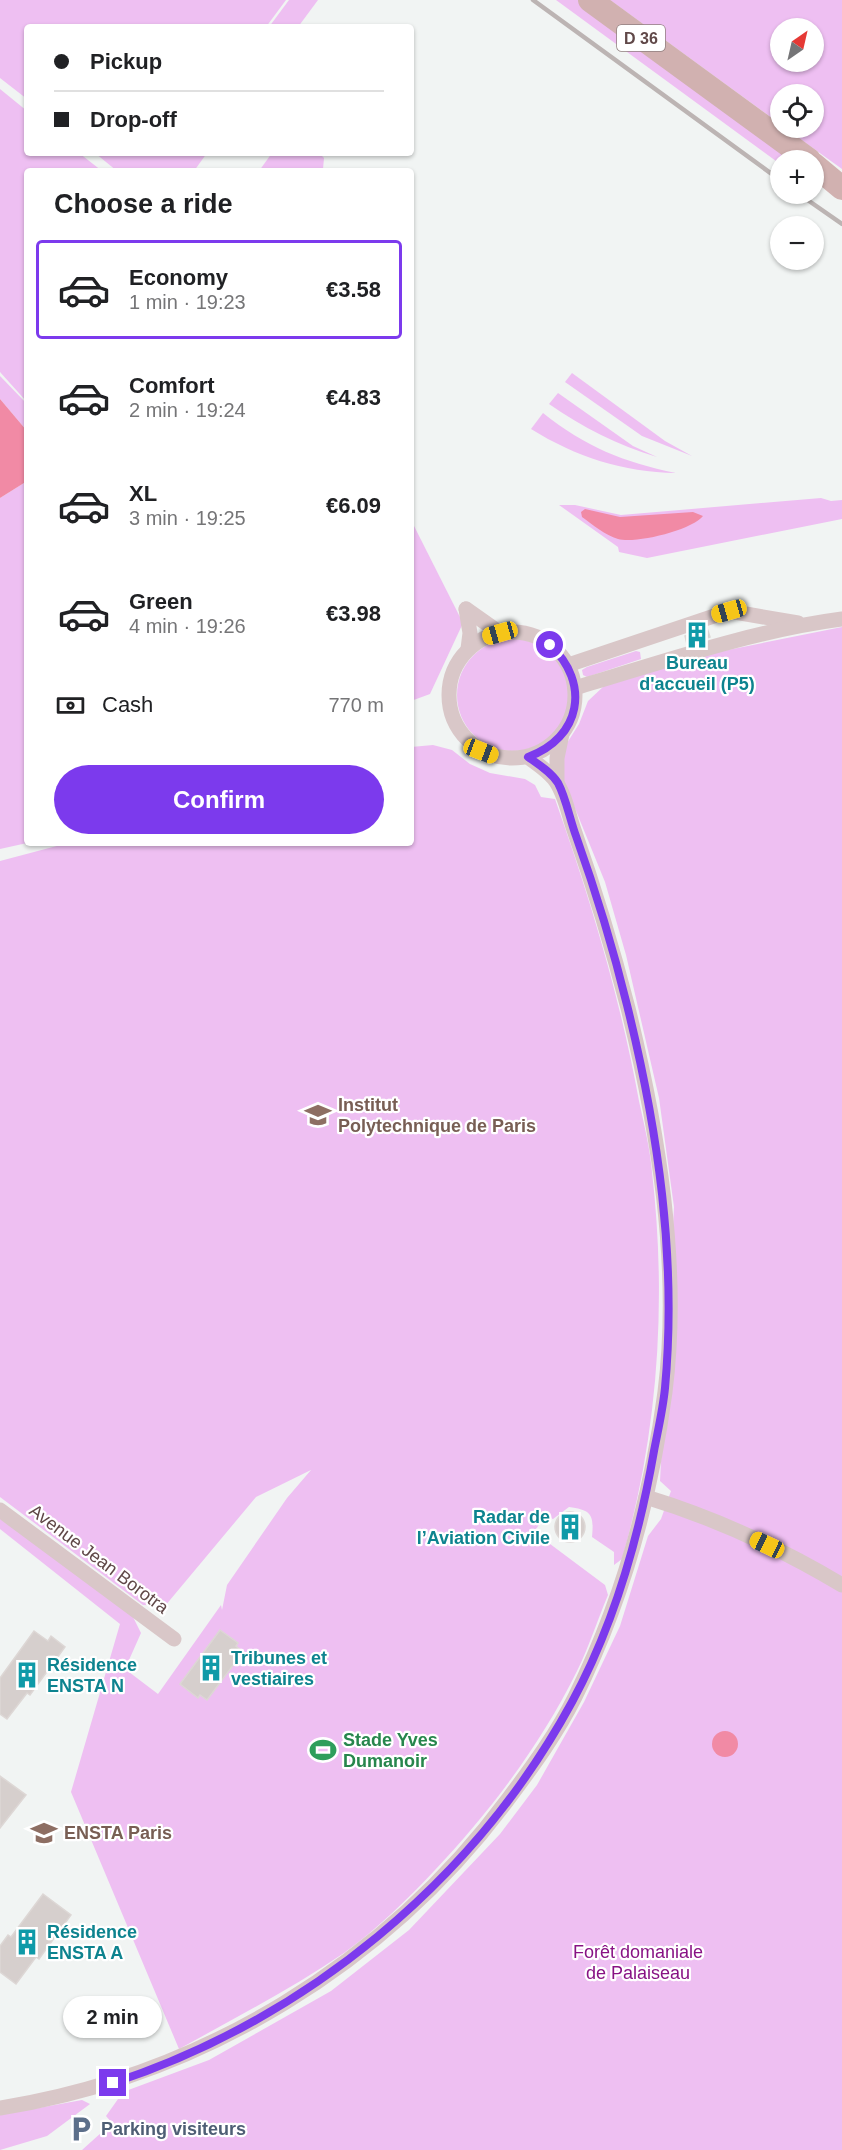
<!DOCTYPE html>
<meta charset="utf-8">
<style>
:root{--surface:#fff;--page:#f6f6f6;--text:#202124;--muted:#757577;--line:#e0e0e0;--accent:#7c3aed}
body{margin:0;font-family:Helvetica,sans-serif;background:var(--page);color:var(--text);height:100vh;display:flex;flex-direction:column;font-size:22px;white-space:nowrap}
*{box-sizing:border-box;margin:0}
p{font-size:20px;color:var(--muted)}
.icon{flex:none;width:33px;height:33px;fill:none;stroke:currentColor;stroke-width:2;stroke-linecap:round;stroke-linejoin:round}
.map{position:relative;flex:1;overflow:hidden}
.panel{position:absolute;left:24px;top:168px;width:390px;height:678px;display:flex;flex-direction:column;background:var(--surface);border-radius:6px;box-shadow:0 2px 4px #0004}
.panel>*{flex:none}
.top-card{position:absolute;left:24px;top:24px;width:390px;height:132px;border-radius:6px;box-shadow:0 2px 4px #0004;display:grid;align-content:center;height:132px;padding:0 30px;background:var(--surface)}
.needle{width:39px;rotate:34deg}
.tools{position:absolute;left:770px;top:18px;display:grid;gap:12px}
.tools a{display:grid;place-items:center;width:54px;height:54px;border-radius:50%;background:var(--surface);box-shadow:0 2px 4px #0004;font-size:30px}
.end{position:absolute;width:27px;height:27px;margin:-14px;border:8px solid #7c3aed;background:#fff;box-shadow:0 0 0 3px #fff}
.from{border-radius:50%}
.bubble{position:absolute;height:42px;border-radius:21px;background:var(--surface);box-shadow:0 2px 4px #0004;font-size:20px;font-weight:600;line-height:42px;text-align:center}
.car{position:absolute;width:18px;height:36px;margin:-18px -9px;border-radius:8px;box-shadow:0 0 4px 2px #0007;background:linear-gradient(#f5c518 24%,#345 0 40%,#f5c518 0 76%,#345 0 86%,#f5c518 0)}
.top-card b{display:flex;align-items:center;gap:21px;height:57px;font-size:22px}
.top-card b+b{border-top:2px solid var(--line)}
.top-card i{width:15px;height:15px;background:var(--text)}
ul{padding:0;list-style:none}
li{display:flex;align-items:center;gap:18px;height:99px;margin:0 12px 9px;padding:0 18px;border:3px solid transparent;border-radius:6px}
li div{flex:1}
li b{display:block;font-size:22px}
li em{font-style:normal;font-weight:600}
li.current{border-color:var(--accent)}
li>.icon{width:54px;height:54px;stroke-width:1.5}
h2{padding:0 30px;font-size:27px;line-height:72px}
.pay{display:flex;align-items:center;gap:15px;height:66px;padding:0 30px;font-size:22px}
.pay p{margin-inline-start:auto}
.action{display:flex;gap:12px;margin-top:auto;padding:12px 30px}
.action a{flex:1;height:69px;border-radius:36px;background:var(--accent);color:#fff;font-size:24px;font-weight:600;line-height:69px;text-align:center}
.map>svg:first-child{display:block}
</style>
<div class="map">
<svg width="842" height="2150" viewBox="0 0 842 2150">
<rect width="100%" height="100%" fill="#f1f4f3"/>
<g fill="#eebff2" fill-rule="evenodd">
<path d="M0,0h286l-20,27h-239v72l-27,-21z"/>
<path d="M289,0h29l-20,27h-29z"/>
<path d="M556,0h24l217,160h-17v4z"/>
<path d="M610,0h232v169l-57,-41h28v-34h-33v30zM780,28h33v34h-33z"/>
<path d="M0,89l27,22v42h52l23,18h-75v231l-27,-30z"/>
<path d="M95,153h112l-13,18h-77z"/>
<path d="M272,153h47l5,5 -1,11 -64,2z"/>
<path d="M572,373l93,68 27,15 -50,-20 -77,-54z"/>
<path d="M0,376l27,28v27l-27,-32z"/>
<path d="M558,393l75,53 24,11c-40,-12 -73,-29 -108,-53z"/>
<path d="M543,413c43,34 80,49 133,60 -53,-1 -100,-16 -145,-44z"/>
<path d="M27,479v364l-27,6v-351l24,-15z"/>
<path d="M821,498l10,3 11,-1v19l-195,39 -28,-6 -1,-5 -59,-42h16l46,10z"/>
<path d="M411,520l52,103 -33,71 -19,7z"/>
<path d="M842,627v1523h-760l30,-27 -6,-7 17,-24 86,-32 122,-69 78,-61 91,-96 37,-49 47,-83 36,-76 28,-90 13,-17 10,-28 -11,-10 14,-274 -15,-109 -33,-143 -21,-73 -44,-108 1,-23 17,-27 9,-23 16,-15 99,-31z"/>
<circle cx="513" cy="695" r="56"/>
<path d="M636,651l4,1 1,7 -54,18 -4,-2 -1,-5 5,-3z"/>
<path d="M433,745l19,5 18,14 20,9 35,6 10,6 6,12 14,2c35,99 65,198 84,302 5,23 11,47 13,71 15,130 6,262 -30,387l-8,6v-13l-22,-15c2,-22 0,-27 -23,-30l-16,12 -8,-3 -11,16 71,53 3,10c-11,26 -19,52 -31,76 -37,75 -86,139 -142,199 -28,30 -58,59 -91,83 -53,36 -109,65 -165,96l-108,-257 49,-168 -120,-95v-12l132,98 9,18 -16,36 33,25 63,-89 1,5 5,-25 60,-87 24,-28 -55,27 -91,109 -22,-1 -143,-108v-636l68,-18h343v-96z"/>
<path d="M82,2100l8,4 -43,32 -47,14v-35z"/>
</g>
<g fill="#f18aa5">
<path d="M0,399l27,32v48l-3,4 -24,15z"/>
<path d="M585,509l35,8 73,-5 10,4c-11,14 -67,28 -85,23 -13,-4 -25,-14 -36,-22l-1,-5z"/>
<circle cx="725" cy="1744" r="13"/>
</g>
<g fill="#d6cfcd" stroke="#ddd7d5" stroke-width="1.5">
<path d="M707,628l3,9 -23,7 -2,-8z"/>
<circle cx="570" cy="1527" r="15"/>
<path d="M220,1630l18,13 -2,3 7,6 -36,48 -7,-5 -2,3 -18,-14z"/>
<path d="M34,1631l14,10 3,-5 14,11 -35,48 -3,-2 -20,26 -7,-5v-36z"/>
<path d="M0,1776l26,19 -26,33z"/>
<path d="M43,1894l28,21 -32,44 -3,-2 -20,27 -16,-12v-26l8,-11 3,2z"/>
</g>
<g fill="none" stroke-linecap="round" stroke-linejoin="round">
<g stroke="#d9c7c8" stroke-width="15">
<path d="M466,609l34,24"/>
<path d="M466,609l4,24 -2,16"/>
<circle cx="512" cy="695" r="63"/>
<path d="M568,665l161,-54 69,12"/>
<path d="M575,688c88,-26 176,-57 267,-69"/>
<path d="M557,782v-24l5,-24"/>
<path d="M646,1497c69,21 134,51 196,88"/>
<path d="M0,1510l174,129"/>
<path d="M0,2108c202,-32 387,-145 509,-310 24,-32 48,-65 66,-101 47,-95 76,-200 90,-305 16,-126 -7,-262 -37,-384 -16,-62 -34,-121 -55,-181 -5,-15 -9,-36 -19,-48 -7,-9 -17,-15 -26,-22"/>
</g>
<g stroke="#d1b1b0" stroke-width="24">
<path d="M590,0l219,160"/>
<path d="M813,164l29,24"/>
</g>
<g stroke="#bcb4b3" stroke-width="4.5">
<path d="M533,0l247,180"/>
<path d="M799,194l43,30"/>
</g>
</g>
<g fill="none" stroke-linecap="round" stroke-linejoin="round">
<path stroke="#7c3aed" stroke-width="8" d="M113,2083c193,-64 361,-201 459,-381 42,-77 67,-165 82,-251 4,-21 9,-42 11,-63 12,-129 -7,-258 -38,-383 -14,-57 -31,-113 -51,-169 -6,-16 -10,-38 -18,-53 -7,-11 -20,-19 -30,-26 53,-19 63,-74 22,-112"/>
</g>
<defs>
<g id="building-bare" transform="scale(2.07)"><path d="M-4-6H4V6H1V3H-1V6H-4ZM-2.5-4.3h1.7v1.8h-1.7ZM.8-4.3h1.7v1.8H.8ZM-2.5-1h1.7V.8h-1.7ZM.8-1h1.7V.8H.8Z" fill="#0f9aa8" stroke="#fff" stroke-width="2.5" paint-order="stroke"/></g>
<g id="university-bare" transform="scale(2.07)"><path d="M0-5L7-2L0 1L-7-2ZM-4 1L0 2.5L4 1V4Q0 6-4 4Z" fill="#8d6e63" stroke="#fff" stroke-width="2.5" paint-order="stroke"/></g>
<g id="stadium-bare" transform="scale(2.07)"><path d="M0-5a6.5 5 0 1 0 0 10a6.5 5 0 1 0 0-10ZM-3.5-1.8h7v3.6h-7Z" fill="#2e9e5b" stroke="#fff" stroke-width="2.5" paint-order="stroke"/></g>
<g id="parking-bare" transform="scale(2.07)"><path d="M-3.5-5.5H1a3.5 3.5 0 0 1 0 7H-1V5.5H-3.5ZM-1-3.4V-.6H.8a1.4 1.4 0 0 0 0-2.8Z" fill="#5c6f8a" stroke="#fff" stroke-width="2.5" paint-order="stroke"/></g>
</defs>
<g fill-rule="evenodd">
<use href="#building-bare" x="697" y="635"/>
<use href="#university-bare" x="318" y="1115"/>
<use href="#building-bare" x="570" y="1527"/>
<use href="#building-bare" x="211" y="1668"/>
<use href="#building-bare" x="27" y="1675"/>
<use href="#stadium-bare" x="323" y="1750"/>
<use href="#university-bare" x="44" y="1833"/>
<use href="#building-bare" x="27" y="1942"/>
<use href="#parking-bare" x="81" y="2129"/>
</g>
<g text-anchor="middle" stroke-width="4.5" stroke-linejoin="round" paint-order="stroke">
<rect fill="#fff" stroke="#907f7f" stroke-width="1.5" x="617" y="25" width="48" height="26" rx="4.5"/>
<g font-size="16" font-weight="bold" fill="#604848">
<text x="641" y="44">D 36</text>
</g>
<g font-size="18" font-weight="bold" fill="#0d838f" stroke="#fff" text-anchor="start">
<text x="697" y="669" text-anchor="middle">Bureau<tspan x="697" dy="21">d'accueil (P5)</tspan></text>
<text x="550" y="1523" text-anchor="end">Radar de<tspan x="550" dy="21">l’Aviation Civile</tspan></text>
<text x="231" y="1664">Tribunes et<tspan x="231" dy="21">vestiaires</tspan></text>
<text x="47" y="1671">Résidence<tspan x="47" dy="21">ENSTA N</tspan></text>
<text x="47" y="1938">Résidence<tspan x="47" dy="21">ENSTA A</tspan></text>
</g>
<g font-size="18" font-weight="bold" fill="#785e54" stroke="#fff" text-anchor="start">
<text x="338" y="1111">Institut<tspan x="338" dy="21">Polytechnique de Paris</tspan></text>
<text x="64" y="1839">ENSTA Paris</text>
</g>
<g font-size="18" fill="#604848" stroke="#fff">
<text transform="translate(99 1559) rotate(37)" y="6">Avenue Jean Borotra</text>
</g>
<g font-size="18" font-weight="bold" fill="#27864d" stroke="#fff" text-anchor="start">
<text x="343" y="1746">Stade Yves<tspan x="343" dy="21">Dumanoir</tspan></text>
</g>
<g font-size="18" fill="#881284" stroke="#fff">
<text x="638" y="1958">Forêt domaniale<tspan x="638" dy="21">de Palaiseau</tspan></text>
</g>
<g font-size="18" font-weight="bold" fill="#4e5e75" stroke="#fff" text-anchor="start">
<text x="101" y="2135">Parking visiteurs</text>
</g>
</g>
</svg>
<div class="tools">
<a><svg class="needle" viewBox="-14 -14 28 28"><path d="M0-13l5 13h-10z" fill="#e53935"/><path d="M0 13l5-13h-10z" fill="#757577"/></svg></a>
<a><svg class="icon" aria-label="locate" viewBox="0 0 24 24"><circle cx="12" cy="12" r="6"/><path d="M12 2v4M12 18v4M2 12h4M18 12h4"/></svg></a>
<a>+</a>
<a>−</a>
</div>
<i class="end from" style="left:550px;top:645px"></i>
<i class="end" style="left:113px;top:2083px"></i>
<div class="bubble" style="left:63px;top:1996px;width:99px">2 min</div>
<i class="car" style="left:729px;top:611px;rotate:254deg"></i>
<i class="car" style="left:500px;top:633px;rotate:254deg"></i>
<i class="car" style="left:481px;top:751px;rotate:111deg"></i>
<i class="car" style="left:767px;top:1545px;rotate:295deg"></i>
<div class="top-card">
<b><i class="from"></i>Pickup</b>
<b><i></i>Drop-off</b>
</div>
<section class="panel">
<h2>Choose a ride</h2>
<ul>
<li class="current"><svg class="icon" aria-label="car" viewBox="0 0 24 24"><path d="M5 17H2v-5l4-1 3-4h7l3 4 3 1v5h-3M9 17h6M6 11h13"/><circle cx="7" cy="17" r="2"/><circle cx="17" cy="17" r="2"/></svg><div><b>Economy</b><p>1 min · 19:23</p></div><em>€3.58</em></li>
<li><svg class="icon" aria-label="car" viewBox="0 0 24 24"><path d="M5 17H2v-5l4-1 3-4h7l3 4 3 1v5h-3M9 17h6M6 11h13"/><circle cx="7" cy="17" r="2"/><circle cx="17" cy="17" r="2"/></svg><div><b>Comfort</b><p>2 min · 19:24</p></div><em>€4.83</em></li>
<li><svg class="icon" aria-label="car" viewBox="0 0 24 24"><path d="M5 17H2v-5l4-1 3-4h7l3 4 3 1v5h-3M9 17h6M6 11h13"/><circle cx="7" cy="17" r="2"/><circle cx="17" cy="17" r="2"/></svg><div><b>XL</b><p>3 min · 19:25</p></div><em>€6.09</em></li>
<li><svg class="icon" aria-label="car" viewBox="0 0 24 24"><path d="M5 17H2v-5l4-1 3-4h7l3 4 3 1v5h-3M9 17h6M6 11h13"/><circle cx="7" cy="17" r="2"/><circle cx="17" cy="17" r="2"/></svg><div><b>Green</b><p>4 min · 19:26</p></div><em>€3.98</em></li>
</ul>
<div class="pay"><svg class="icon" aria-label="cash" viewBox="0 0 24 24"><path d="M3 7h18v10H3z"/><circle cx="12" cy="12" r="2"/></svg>Cash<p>770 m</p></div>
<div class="action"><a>Confirm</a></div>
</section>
</div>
